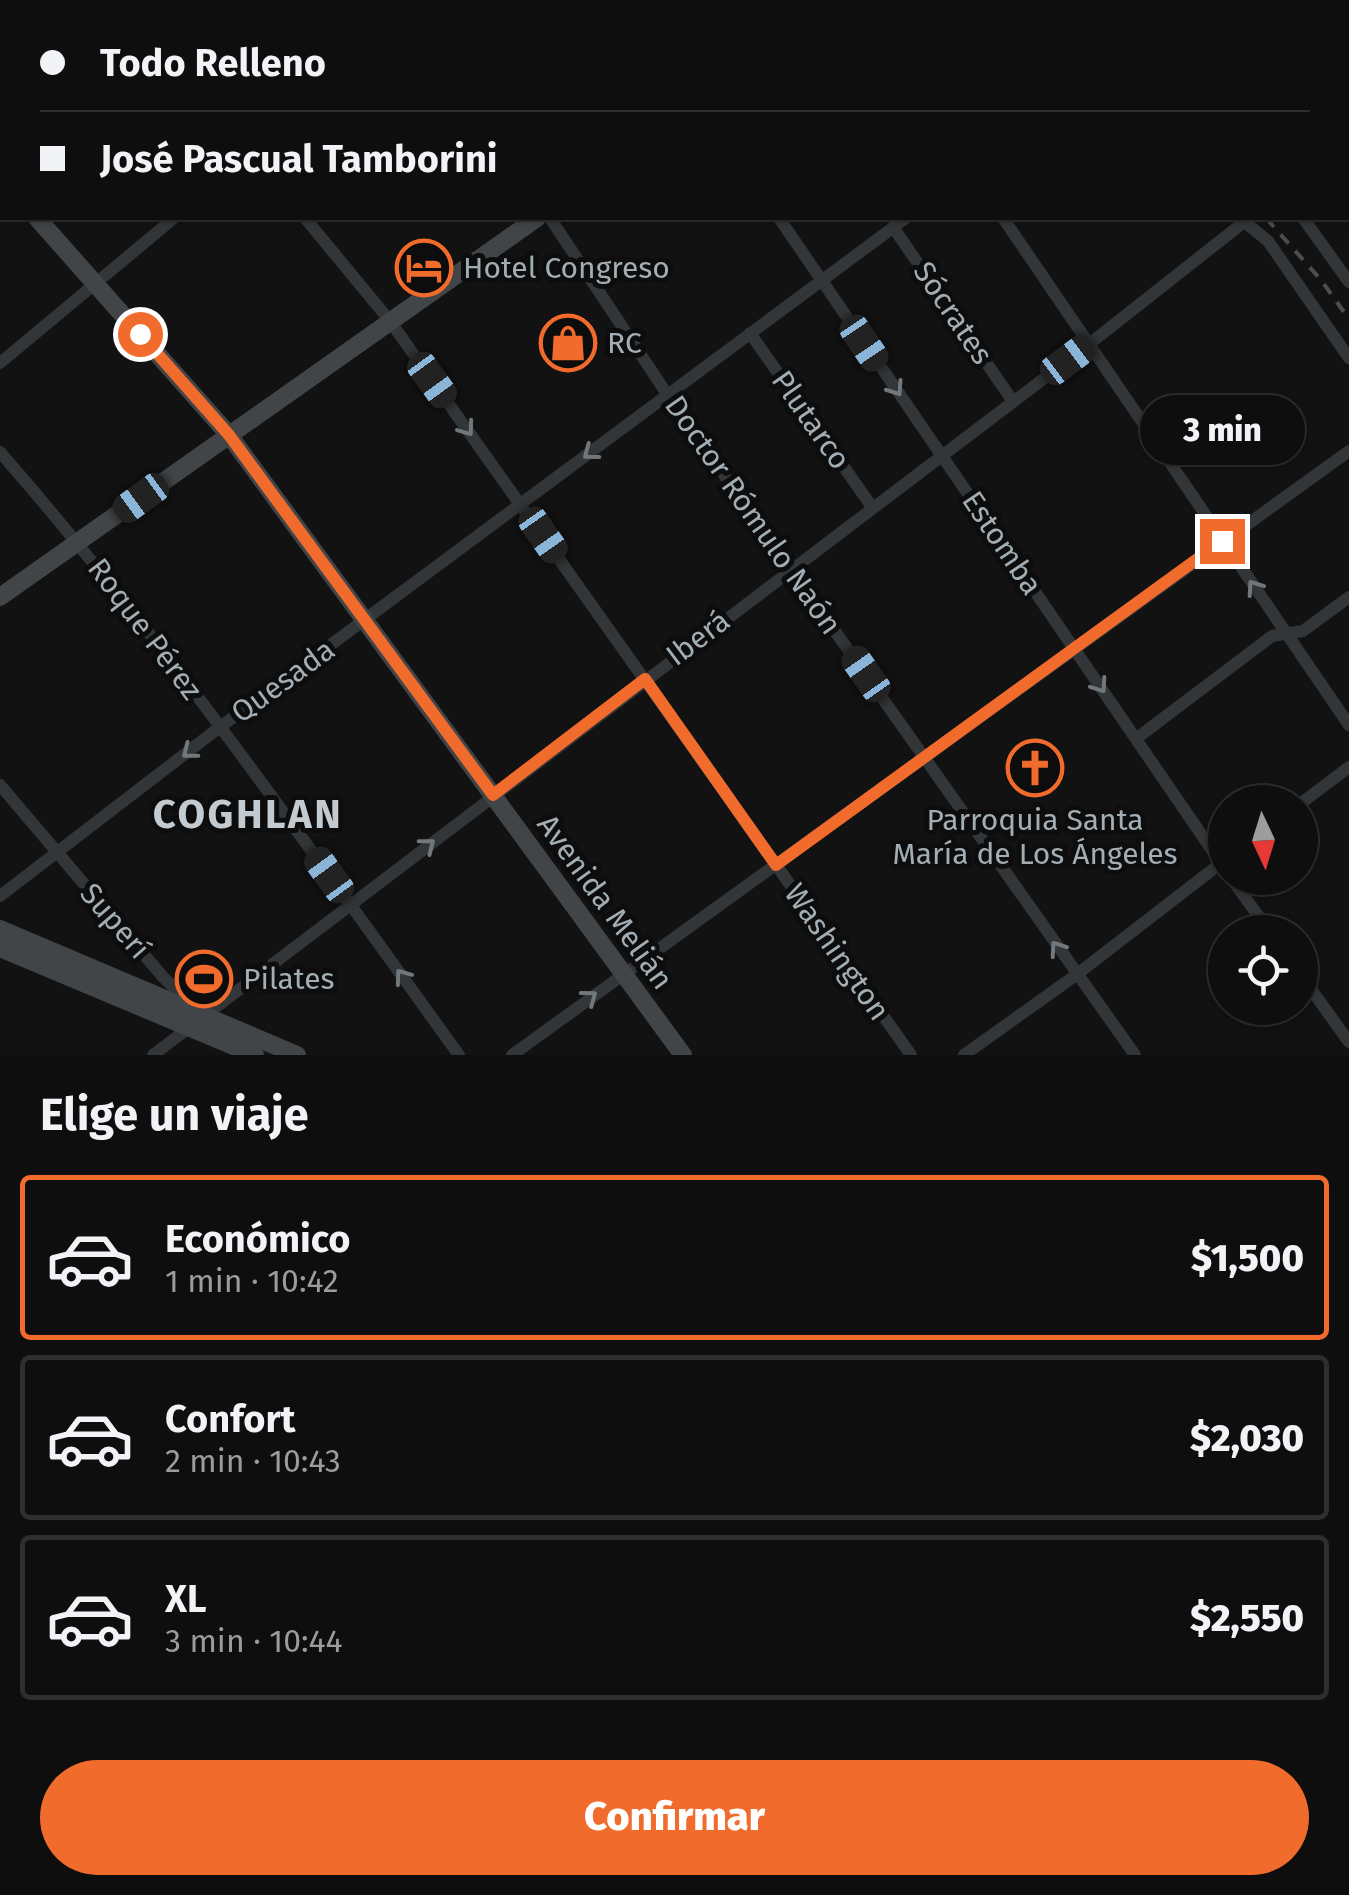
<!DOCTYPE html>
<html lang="es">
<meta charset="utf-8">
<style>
:root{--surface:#0e0e0e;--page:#171717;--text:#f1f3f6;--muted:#9b9c9e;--line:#2e2e2e;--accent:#f16c2c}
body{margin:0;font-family:"Fira Sans",sans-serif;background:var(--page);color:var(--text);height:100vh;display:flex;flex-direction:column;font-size:38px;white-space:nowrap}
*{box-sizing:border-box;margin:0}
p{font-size:32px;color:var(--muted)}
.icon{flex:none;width:55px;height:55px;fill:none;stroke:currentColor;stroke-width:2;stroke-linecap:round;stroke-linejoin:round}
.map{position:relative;height:1055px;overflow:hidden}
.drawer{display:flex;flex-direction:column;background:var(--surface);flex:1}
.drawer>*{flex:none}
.top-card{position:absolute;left:0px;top:0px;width:1350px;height:220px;box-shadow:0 2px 8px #0004,0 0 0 2px var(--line);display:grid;align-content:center;height:220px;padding:0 40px;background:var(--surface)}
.needle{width:65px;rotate:176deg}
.controls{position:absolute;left:1208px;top:785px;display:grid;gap:20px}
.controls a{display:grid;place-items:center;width:110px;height:110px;border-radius:50%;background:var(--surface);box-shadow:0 2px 8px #0004,0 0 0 2px var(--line);font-size:50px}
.end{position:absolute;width:45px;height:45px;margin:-22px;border:12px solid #f16c2c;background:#fff;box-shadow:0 0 0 5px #fff}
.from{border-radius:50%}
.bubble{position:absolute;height:70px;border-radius:35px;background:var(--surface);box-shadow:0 2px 8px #0004,0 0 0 2px var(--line);font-size:32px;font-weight:800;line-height:70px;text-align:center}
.car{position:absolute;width:30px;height:60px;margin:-30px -15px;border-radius:12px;box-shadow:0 0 8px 2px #0007;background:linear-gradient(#222 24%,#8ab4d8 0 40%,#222 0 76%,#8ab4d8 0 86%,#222 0)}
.top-card b{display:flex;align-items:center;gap:35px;height:95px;font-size:38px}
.top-card b+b{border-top:2px solid var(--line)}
.top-card i{width:25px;height:25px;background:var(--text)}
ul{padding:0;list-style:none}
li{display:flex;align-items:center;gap:30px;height:165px;margin:0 20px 15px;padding:0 20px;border:5px solid var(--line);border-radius:10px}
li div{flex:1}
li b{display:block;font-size:38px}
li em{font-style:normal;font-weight:800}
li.active{border-color:var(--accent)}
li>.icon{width:90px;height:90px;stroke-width:1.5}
h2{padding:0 40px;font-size:45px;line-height:120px}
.action{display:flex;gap:20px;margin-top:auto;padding:20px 40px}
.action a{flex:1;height:115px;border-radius:60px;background:var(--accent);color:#fff;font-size:40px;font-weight:800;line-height:115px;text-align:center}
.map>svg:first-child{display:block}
</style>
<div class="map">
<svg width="1349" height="1055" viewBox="0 0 1349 1055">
<rect width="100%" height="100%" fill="#121213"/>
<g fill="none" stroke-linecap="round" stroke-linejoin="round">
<g stroke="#333638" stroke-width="12">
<path d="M119,0l2,2"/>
<path d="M366,0l2,2"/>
<path d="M614,0l2,2"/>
<path d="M1025,0l6,2"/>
<path d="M1137,0l2,2"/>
<path d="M58,2l4,-2"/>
<path d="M822,2l4,-2"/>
<path d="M861,2l1,-2"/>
<path d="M1220,2l3,-2"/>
<path d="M0,48l2,-2"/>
<path d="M1348,187l1,-1"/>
<path d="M305,218l85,103 521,734"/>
<path d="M550,218l117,176 468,661"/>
<path d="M779,218l446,651"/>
<path d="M1003,218l346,507"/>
<path d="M1303,218l46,64"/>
<path d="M1241,219l27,22 81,117"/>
<path d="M893,227l119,173"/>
<path d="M750,333l122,174"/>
<path d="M0,363l174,-145"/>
<path d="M0,452c166,190 311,399 459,603"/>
<path d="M1137,738l135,-102 31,-5 46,-34"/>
<path d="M0,785l163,192 30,29"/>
<path d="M1300,804l49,-37"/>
<path d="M1231,878l39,54"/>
<path d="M0,896l220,-169 686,-509"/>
<path d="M1300,974l49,68"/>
<path d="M153,1055l935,-710 156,-123"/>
<path d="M512,1055l837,-604"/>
<path d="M964,1055l112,-80 149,-115"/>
</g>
<g stroke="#414548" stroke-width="18">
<path d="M427,2l3,-2"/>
<path d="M840,2l4,-2"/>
<path d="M0,175l2,3"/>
<path d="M37,218l192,217 454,620"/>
<path d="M0,597l537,-379"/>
<path d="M0,929l297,126"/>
<path d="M0,948l255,107"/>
</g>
<g stroke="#4a4e51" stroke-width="4" stroke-dasharray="12 10" stroke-linecap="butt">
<path d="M938,0l7,2"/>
<path d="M1266,218l55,62 28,39"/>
</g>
</g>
<defs><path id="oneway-chevron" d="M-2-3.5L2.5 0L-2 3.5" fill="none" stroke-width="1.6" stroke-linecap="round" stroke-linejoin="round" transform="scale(2.5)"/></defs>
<g stroke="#71787c">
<use href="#oneway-chevron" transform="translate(896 389) rotate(56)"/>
<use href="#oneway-chevron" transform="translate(467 429) rotate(54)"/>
<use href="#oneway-chevron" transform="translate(590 453) rotate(143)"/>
<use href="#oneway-chevron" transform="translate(1254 587) rotate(-125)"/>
<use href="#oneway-chevron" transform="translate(1100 686) rotate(55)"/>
<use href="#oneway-chevron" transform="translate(189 752) rotate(142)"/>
<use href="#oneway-chevron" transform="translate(428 845) rotate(-38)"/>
<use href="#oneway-chevron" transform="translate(1057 948) rotate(-125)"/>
<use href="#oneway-chevron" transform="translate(402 976) rotate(-126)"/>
<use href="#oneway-chevron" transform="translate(590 997) rotate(-37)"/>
</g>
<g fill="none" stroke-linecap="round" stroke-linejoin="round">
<path stroke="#f16c2c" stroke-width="12" d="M140,334l89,101 264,360 152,-116 131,186 446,-324"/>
</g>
<defs>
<g id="hotel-ring" transform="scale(2.875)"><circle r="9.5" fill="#0d0d0e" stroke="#f16c2c" stroke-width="1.5"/><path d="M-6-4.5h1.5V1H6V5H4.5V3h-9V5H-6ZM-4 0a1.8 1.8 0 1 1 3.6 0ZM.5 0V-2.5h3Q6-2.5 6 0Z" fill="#f16c2c"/></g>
<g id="shop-ring" transform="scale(2.875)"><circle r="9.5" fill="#0d0d0e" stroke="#f16c2c" stroke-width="1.5"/><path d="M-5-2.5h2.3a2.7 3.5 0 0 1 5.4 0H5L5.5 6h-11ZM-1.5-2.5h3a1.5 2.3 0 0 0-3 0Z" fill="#f16c2c"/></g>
<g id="church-ring" transform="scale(2.875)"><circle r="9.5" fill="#0d0d0e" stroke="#f16c2c" stroke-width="1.5"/><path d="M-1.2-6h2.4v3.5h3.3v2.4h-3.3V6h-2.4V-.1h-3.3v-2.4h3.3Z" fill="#f16c2c"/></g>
<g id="stadium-ring" transform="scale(2.875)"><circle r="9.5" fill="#0d0d0e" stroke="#f16c2c" stroke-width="1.5"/><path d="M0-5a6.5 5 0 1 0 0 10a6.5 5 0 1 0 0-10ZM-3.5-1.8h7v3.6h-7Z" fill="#f16c2c"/></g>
</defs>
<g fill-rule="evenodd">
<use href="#hotel-ring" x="424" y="268"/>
<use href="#shop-ring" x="568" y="343"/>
<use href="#church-ring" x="1035" y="768"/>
<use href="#stadium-ring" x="204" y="979"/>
</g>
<g text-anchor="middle" stroke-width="10" stroke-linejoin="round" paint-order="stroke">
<g font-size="30" fill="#a3aeb4" stroke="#0d0d0e" text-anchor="start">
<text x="463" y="278">Hotel Congreso</text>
<text x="607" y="353">RC</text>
<text x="1035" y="830" text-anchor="middle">Parroquia Santa<tspan x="1035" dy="34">María de Los Ángeles</tspan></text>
<text x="243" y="989">Pilates</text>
</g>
<g font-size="30" fill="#a3aeb4" stroke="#0d0d0e">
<text transform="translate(953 313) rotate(56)" y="10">Sócrates</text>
<text transform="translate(811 420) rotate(55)" y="10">Plutarco</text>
<text transform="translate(753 515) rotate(55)" y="10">Doctor Rómulo Naón</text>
<text transform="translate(1002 543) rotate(56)" y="10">Estomba</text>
<text transform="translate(145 629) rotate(53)" y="10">Roque Pérez</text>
<text transform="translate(698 638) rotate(-37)" y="10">Iberá</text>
<text transform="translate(283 681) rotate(-36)" y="10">Quesada</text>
<text transform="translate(605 902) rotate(54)" y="10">Avenida Melián</text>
<text transform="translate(115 921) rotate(49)" y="10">Superí</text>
<text transform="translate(837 952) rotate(55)" y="10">Washington</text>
</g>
<g font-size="40" font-weight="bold" letter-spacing="2.5" fill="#c4cbd0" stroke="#0d0d0e">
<text x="248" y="828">COGHLAN</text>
</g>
</g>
</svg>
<div class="controls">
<a><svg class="needle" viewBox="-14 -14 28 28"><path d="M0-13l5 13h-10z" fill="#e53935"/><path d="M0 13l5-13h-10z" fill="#9b9c9e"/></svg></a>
<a><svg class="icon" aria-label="locate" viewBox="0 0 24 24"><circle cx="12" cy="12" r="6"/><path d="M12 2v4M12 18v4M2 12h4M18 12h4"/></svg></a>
</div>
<i class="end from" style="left:140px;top:334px"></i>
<i class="end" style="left:1222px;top:541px"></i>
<div class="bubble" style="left:1140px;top:395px;width:165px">3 min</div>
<i class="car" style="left:864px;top:343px;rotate:146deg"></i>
<i class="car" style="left:1068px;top:360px;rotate:53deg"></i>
<i class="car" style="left:432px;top:380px;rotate:144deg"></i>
<i class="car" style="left:141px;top:498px;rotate:234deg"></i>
<i class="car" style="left:543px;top:535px;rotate:145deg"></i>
<i class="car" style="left:866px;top:674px;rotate:325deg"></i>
<i class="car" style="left:329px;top:875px;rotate:324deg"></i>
<div class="top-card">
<b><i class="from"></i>Todo Relleno</b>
<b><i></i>José Pascual Tamborini</b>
</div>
</div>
<section class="drawer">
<h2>Elige un viaje</h2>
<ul>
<li class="active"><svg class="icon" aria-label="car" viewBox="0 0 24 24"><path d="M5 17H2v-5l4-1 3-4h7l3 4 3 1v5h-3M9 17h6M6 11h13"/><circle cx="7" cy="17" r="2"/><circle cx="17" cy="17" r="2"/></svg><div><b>Económico</b><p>1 min · 10:42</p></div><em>$1,500</em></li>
<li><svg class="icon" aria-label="car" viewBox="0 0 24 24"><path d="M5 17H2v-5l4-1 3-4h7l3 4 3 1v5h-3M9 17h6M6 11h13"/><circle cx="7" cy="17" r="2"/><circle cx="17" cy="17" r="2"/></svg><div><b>Confort</b><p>2 min · 10:43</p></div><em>$2,030</em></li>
<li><svg class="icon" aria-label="car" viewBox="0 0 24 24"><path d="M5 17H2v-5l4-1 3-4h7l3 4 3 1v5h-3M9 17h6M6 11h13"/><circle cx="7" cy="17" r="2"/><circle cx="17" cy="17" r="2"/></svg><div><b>XL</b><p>3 min · 10:44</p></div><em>$2,550</em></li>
</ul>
<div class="action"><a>Confirmar</a></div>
</section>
